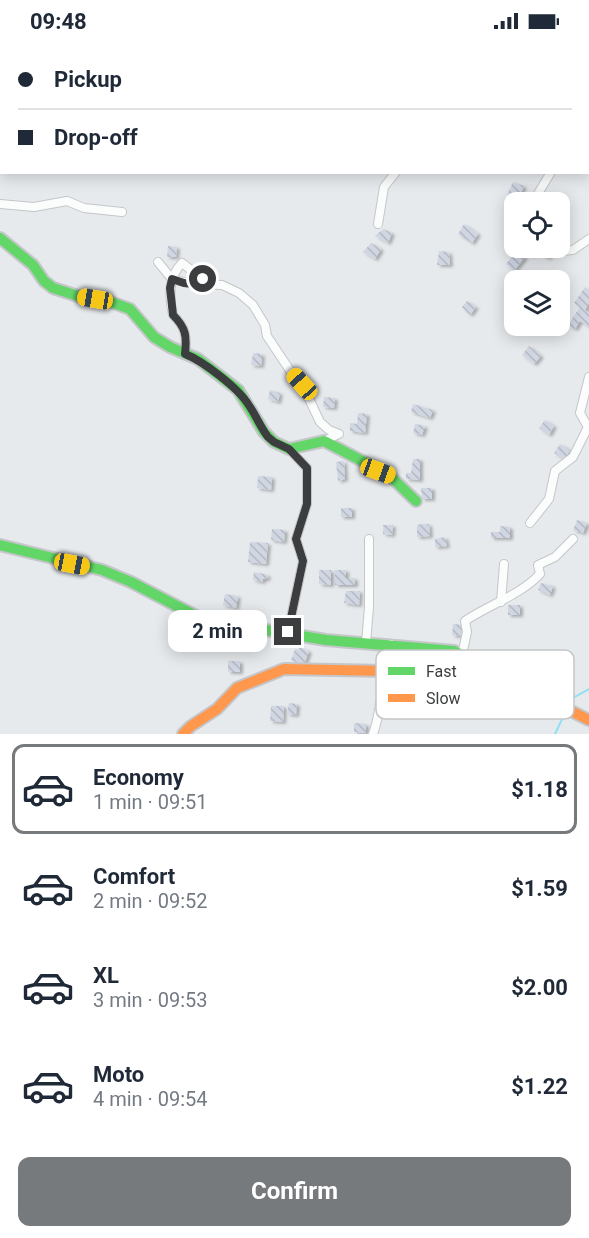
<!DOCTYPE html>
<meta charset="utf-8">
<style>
:root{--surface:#fff;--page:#f2f2f3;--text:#1f2937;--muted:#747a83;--line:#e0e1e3;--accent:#777a7c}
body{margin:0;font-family:Roboto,sans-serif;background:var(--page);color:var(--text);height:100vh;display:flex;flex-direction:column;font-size:22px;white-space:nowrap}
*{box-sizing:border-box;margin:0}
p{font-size:20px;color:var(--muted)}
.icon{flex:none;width:33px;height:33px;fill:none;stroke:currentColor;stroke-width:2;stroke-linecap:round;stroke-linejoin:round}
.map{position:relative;height:692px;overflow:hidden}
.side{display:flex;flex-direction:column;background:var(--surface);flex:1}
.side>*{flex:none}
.guide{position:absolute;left:0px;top:0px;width:590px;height:132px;box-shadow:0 3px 15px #0003;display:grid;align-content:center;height:132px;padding:0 18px;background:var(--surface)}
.buttons{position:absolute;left:504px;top:150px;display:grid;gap:12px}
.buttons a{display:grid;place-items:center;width:66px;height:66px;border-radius:12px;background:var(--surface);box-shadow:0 3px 15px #0003;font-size:30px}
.end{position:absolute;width:27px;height:27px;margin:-14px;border:8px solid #3b3d3f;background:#fff;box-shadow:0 0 0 3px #fff}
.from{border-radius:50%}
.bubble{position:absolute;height:42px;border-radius:12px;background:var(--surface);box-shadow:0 3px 15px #0003;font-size:20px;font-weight:700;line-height:42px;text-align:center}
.car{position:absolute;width:18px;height:36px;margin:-18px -9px;border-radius:8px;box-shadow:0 0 4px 2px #0007;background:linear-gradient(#f5c518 24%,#345 0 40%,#f5c518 0 76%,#345 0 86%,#f5c518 0)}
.guide b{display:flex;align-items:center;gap:21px;height:57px;font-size:22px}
.guide b+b{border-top:2px solid var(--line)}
.guide i{width:15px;height:15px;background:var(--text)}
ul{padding:10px 0 0;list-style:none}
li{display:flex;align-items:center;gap:18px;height:90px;margin:0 12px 9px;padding:0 6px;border:3px solid transparent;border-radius:12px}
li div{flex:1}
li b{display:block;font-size:22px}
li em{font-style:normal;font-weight:700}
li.current{border-color:var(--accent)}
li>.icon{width:54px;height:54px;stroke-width:1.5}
.primary-button{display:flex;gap:12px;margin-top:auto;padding:12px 18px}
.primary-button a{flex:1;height:69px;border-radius:12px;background:var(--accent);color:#fff;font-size:24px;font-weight:700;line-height:69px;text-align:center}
.status{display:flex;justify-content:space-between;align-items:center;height:42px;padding:0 30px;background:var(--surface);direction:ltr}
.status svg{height:16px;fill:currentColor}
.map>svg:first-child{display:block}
</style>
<div class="status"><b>09:48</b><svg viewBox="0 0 49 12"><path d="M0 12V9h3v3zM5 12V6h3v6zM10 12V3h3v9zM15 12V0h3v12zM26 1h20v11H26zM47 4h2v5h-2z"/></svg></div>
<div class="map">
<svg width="589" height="692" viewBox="0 0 589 692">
<defs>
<pattern id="building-back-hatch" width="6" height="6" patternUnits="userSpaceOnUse" patternTransform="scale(1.5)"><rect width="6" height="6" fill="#d0d7e3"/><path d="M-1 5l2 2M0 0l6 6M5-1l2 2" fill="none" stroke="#b4b9c4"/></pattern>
<filter id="shadow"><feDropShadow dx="3" dy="2" stdDeviation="1.5" flood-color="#0004"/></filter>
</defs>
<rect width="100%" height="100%" fill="#e7eaed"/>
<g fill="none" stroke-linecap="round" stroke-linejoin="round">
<g stroke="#8ee0f4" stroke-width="2">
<path d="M568,663l3,-6 18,-10"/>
<path d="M555,692l10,-21"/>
</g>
</g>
<g fill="url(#building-back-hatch)" filter="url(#shadow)">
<path d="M513,140l11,4 -6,14 -11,-5z"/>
<path d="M464,182l14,10 -6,9 -14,-9z"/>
<path d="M383,187l9,4 -4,10 -13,-7z"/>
<path d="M371,201l10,6 -6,10 -12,-7z"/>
<path d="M168,204l9,1 -1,10h-9z"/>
<path d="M526,206h28l-6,10 -14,-7 -2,5 -8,-5z"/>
<path d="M514,207l11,8 -11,14 -8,-7 7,-9 -3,-3z"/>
<path d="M439,209l10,1 1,13h-13z"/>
<path d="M585,245l4,3v13l-4,7 4,3v14l-9,-6 -5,8 -7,-4 12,-18 -6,-4z"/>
<path d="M467,259l9,6 -6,8 -8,-8z"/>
<path d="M529,304l12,10 -7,8 -12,-9z"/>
<path d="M253,311l9,1 -1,12 -10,-1z"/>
<path d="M270,348l10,3 -2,9 -10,-3z"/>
<path d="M324,355l11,1 -1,10 -11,-1z"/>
<path d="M413,362l20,6 -3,8 -19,-6z"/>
<path d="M358,371l9,1 -2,19 -15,-2v-8l7,1z"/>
<path d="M545,378l9,6 -5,9 -10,-7z"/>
<path d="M415,382l10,2 -3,9 -9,-2z"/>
<path d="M560,402l10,6 -5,9 -11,-6z"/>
<path d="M413,417h7v21l-14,-1v-6h5z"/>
<path d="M344,419l1,18 -7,2 -2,-19z"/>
<path d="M258,434l14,1 -1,13 -14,-2z"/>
<path d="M421,446h11v11h-10z"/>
<rect x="341" y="466" width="11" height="9"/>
<path d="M577,478l10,3 -4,10 -10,-3z"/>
<path d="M421,482h8l1,12 -13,1v-12z"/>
<path d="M383,483h10l-1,10 -9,-1z"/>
<path d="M500,484l10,1v11h-19v-6h9z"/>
<path d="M272,487l13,1 -1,12 -13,-2z"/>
<path d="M445,495l2,9 -12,1v-8z"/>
<path d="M250,500l18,1 -2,21 -18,-2z"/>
<path d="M319,528h12v15l-12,-1z"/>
<path d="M335,528h11v8h9v7h-20z"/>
<path d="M254,530l14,3 -1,4h-4v3l-10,-2z"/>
<path d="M541,541l12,3 -3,9 -12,-5z"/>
<path d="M346,549h14l-1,14 -15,-2z"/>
<path d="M225,552l13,2 -2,12 -13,-3z"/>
<rect x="508" y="563" width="12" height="10"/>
<path d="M453,582l11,1 -1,11 -11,-1z"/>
<path d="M299,605l10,4 -5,14 -13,-5 4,-11 3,1z"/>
<rect x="228" y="619" width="12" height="11"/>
<path d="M289,661l8,1 -1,11 -9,-1z"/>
<path d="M271,664h13l-1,16 -13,-1z"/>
<path d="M354,681l12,1v9l-12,-1z"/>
</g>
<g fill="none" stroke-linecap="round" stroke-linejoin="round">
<g stroke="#c4c6c9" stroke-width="10">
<g id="street">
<path d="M268,2l1,-2"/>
<path d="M478,2l1,-2"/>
<path d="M588,54l1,-2"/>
<path d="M533,160l18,-30"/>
<path d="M0,162l34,3 33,-6 17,7 38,4"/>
<path d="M378,182l6,-37 12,-15"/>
<path d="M559,206l3,3 11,-1 16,-11"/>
<path d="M158,220l14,17 20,5 30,1 17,8 14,12 12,20 2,11 24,36 11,12 18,38 9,8 10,4 -15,7"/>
<path d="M185,312c2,-18 1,-26 -12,-39 -4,-19 -5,-38 9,-52l21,16 3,6"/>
<path d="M530,481l19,-24 6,-28 18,-14 15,-30 -8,-14 9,-36"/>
<path d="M501,560l3,-38"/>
<path d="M288,590l15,-71 -7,-22 11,-35v-36l-18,-19"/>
<path d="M366,601l3,-36v-68"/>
<path d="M462,613l5,-23 -2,-11c25,-17 54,-25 75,-47l-2,-9 17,-8 18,-18"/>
<path d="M373,692c7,-18 7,-38 12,-57 2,-11 6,-21 6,-33"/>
</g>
</g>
<g stroke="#c4c6c9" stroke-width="14">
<g id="fast">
<path d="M0,196l33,27 11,16 9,7 28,9 27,4 22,8 24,28 16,10 28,12 40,31 26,42 10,10 15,7 35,-8 65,34 27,26"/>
<path d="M0,503l102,25 29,12 67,35 19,5 109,18 128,11 46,24"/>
</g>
</g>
<g stroke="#c4c6c9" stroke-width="14">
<g id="slow">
<path d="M500,633l89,45"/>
<path d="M183,692l8,-8 26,-17 20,-21 47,-19 102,2"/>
</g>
</g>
<use href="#street" stroke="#fbfcfc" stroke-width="8"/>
<use href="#fast" stroke="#63d668" stroke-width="10"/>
<use href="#slow" stroke="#ff974d" stroke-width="10"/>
</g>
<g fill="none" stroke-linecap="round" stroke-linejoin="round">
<path stroke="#3b3d3f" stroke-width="8" d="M203,237l3,6 -22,-2 -12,-4 -2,9 3,27c13,13 14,21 12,39 18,7 53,34 63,50 8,11 12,23 20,33l6,5 15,7 18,19v36l-11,35 7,22 -15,71"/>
</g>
<rect x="376" y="608" width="198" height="69" rx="9" fill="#fff" stroke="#c4c5c5" stroke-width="1.5"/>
<rect x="388" y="625" width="27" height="8" fill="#63d668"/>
<rect x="388" y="652" width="27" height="8" fill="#ff974d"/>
<g font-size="16" fill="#3b3d3f">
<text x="426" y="635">Fast</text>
<text x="426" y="662">Slow</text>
</g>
</svg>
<div class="buttons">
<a><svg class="icon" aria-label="locate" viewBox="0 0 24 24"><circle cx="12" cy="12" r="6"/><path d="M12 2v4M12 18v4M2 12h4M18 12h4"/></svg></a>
<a><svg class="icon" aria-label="layers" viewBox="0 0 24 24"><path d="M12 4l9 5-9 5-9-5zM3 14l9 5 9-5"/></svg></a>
</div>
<i class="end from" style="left:203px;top:237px"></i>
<i class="end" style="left:288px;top:590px"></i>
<div class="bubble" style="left:168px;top:568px;width:99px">2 min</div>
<i class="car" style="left:95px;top:257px;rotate:279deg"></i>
<i class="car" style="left:302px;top:342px;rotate:318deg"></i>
<i class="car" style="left:378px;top:429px;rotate:110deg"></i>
<i class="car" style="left:72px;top:522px;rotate:101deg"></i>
<div class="guide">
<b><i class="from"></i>Pickup</b>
<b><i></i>Drop-off</b>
</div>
</div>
<section class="side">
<ul>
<li class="current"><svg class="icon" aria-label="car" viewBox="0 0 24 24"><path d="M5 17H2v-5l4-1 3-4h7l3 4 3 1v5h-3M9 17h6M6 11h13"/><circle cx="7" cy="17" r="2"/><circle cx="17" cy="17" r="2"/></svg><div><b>Economy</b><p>1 min · 09:51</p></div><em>$1.18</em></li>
<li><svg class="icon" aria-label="car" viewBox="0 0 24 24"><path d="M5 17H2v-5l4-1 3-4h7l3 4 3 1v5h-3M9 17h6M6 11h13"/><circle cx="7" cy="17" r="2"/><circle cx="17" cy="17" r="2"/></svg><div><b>Comfort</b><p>2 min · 09:52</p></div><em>$1.59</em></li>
<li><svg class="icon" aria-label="car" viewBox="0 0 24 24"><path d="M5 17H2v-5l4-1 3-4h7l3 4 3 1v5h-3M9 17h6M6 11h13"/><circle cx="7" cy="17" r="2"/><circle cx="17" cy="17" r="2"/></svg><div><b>XL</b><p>3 min · 09:53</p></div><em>$2.00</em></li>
<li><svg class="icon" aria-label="car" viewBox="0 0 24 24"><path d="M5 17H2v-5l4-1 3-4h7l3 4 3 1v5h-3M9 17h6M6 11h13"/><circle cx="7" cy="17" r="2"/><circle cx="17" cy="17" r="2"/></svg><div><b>Moto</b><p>4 min · 09:54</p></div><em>$1.22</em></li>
</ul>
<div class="primary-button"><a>Confirm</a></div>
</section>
